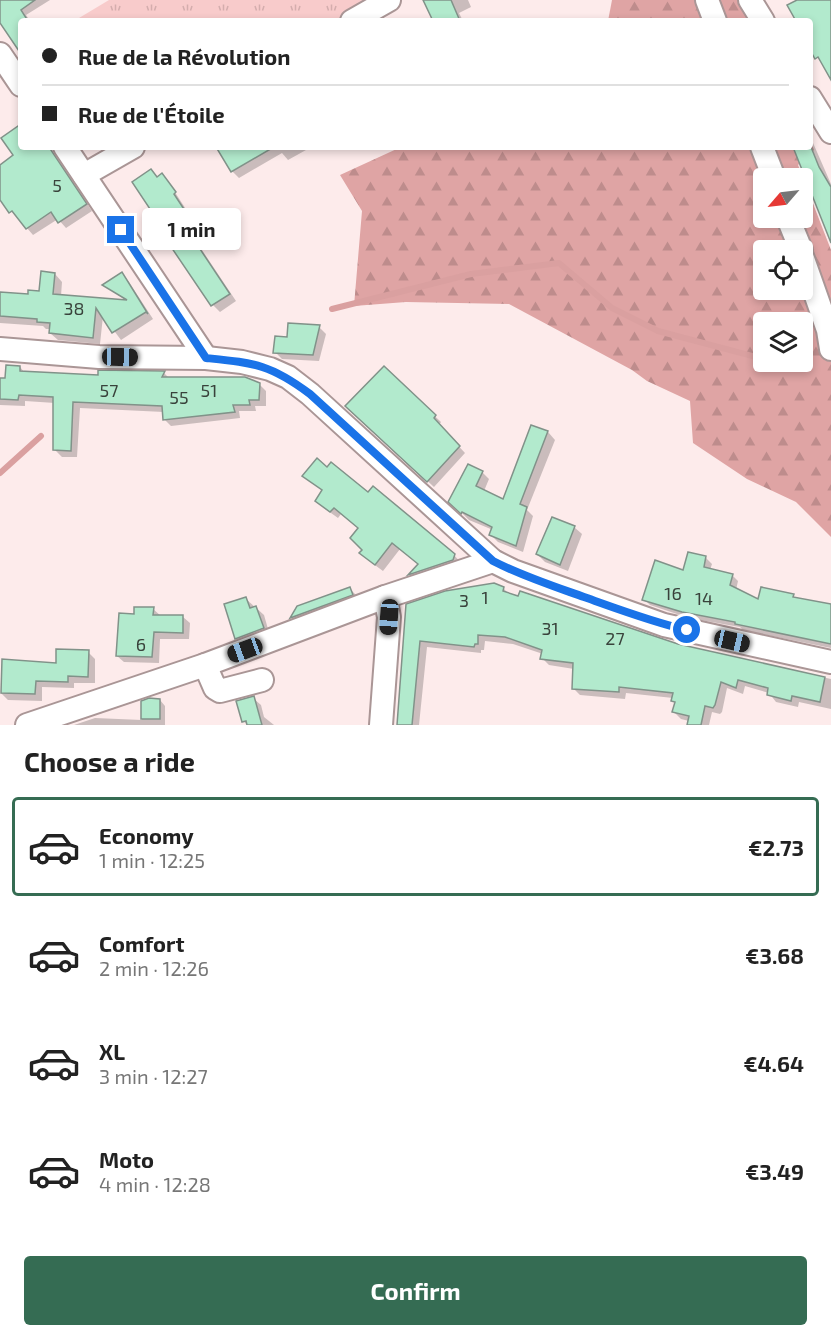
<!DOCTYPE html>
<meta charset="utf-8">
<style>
:root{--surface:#fff;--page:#f2f2f2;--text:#222;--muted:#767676;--line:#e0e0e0;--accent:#356c53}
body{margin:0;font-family:"Exo 2",sans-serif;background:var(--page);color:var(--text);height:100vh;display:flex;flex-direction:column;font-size:22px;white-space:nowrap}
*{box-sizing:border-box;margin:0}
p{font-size:20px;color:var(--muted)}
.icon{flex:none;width:33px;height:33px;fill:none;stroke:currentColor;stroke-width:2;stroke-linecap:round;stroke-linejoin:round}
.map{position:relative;height:725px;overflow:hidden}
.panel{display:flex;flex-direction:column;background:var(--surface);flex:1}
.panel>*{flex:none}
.hud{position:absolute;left:18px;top:18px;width:795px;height:132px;border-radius:6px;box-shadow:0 3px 9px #0003;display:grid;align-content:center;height:132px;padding:0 24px;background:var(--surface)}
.needle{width:39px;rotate:242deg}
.fabs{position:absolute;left:753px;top:168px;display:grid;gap:12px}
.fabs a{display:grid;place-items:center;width:60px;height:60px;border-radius:6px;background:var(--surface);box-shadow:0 3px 9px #0003;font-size:30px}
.end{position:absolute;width:27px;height:27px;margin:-14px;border:8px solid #1a73e8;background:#fff;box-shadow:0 0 0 3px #fff}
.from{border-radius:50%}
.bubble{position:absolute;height:42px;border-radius:6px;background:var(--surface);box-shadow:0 3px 9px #0003;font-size:20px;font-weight:700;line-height:42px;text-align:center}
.car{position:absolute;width:18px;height:36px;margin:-18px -9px;border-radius:8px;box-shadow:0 0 4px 2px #0007;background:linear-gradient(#222 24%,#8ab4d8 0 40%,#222 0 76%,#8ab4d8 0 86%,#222 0)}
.hud b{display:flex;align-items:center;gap:21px;height:57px;font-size:22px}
.hud b+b{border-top:2px solid var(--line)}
.hud i{width:15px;height:15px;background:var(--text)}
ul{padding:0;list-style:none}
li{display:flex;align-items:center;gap:18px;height:99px;margin:0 12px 9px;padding:0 12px;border:3px solid transparent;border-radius:6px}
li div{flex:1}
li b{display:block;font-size:22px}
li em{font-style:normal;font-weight:700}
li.active{border-color:var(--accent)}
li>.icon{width:54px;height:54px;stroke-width:1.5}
h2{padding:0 24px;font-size:27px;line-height:72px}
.cta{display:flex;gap:12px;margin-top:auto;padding:12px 24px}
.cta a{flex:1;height:69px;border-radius:6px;background:var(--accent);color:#fff;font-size:24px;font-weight:700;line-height:69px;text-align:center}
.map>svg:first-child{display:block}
</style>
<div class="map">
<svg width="831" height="725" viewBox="0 0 831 725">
<defs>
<pattern id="grass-tufts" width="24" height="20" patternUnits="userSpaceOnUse" patternTransform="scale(1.5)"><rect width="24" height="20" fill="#f8cbcb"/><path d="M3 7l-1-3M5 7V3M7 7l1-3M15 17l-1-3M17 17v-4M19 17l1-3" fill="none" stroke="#d4adad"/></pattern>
<pattern id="forest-firs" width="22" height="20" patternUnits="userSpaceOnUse" patternTransform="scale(1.5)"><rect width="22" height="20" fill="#dfa4a4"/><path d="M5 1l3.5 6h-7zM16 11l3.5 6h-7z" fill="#be8c8c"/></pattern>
</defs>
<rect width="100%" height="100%" fill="#fdebeb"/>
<path fill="url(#grass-tufts)" d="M109,0h266l-36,21h-265z"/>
<g fill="url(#forest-firs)" fill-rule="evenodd">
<path d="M612,0h96l9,21h-109z"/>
<path d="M714,0h27l13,21h-32z"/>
<path d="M810,140l4,10 -16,15 33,85v287l-35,-35 -49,-23 -54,-36 -3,-42 -43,-20 -15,-11 -123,-66 -103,-2 -52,4 8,-95 -22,-36 61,-28h409zM764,178h38v40h-38zM764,250h38v40h-38zM764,322h38v40h-38z"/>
</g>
<g fill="#0003">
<path d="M0,0h50l-24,15 4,6h-9v28l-21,-30z"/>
<path d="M425,0h43l3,7 -12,6 4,8h-28z"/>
<path d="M21,126v21h28l43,64 -26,17 -8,-9 -25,16 -6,-7 -27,-53v-9l15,-10z"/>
<path d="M810,136l21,48v52l-37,-89h16z"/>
<path d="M218,147h86l2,3 -18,10 -6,-7 -43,25 -7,-7z"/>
<path d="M162,175l7,8 40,62 -7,5 34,51 -16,11 -7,-7 -50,-73 4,-2 -9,-52z"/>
<path d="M55,274l7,8 -1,14 67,6 -23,-17 17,-11 7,8 24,37 -32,21 -18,-24 -3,28 -42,-4 -8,-7 1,-4h-5l-3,-3 -43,-3v-31l29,3 12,-3z"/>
<path d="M319,327l7,7 -7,27 -37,-2 -7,-7 13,-13z"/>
<path d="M20,367l5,6 75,4v-5l64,1 6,6 89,5 7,7v15h-11l1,5h-17l1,7 -69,8 -6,-6 -1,-8 -84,-4 -3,49h-15l-7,-7v-47l-30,-2v5l-25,-1v-26h6z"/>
<path d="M384,368l57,54 -2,3 26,28 -31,34 -87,-81z"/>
<path d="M548,432l7,8 -28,70 6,6 -10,36 -25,-10 -7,-7 2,-5 -24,-10 -11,-11 24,-37 7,7 -5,12 19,10z"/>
<path d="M304,476l64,18 86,61 7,8 -45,19 -6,-7 9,-10 -19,-16 -17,22 -15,-11 -9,-31 -18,-15 -3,4 -14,-10 -7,-7 6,-10z"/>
<path d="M574,527l8,7 -14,37 -23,-9 -8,-8z"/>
<path d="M689,554l17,4 6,6 -2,6 22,5 6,6 -2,9 23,12 34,-6 3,3 35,7v42l-88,-18 -3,-3 -51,-9 -39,-13 -6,-6 40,-28z"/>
<path d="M349,588l8,8 -58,29 -7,-7 6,-11z"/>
<path d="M503,588l7,7 168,50 153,34v30l-32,-7 -1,5 -22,-5 -7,-9 -24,-7 -2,8 -16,-6 -5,24 -2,2 -8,-2 -3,13h-20v-4l-8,-2 -7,-7 2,-8 -3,-6 -47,-5 -1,6 -45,-4 -7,-7 1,-19 -25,-4 -7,-7 1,-4 -30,-10 -28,-3 -1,9h-3v3l-54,-6 -8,78h-22l10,-120z"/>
<path d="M246,599l18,16 6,21 -26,10 -7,-8z"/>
<path d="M153,609l8,7 22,1 7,6 -1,16h-29l-1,24 -35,-1 -7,-6 18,-41z"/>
<path d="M88,652l7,7v24h-21v5l-32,-1v14l-34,-1 -7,-7 3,-32 53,3z"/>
<path d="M253,698l8,7 3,12 10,8h-27l-3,-4z"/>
<path d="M160,700l5,6v19h-91l21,-7 47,2 1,-18z"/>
</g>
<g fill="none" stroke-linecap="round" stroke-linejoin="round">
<g stroke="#daa0a0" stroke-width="6">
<path d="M332,309l139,-35 88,-11 53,45 46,23 106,28"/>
<path d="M773,362l29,7"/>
<path d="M0,473l41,-37"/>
</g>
</g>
<g fill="#b2eacd" stroke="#819289" stroke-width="1.5">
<path d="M0,0h35l-14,10 7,11h-7v33l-21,-31z"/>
<path d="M423,0h28l9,21h-27z"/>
<path d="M797,0h34v80l-13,-23 -3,2 -5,-9v-29h-14l-9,-16z"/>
<path d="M21,124v23h28l38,57 -29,19 -7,-11 -25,17 -14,-18 -3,2 -9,-13v-35l13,-10 -12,-17z"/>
<path d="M216,147h58l-43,25z"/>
<path d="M793,147h18l8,20 12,20v56z"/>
<path d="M151,169l6,8 5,-4 14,19 -2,2 29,44 -7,5 34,51 -19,12 -50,-74 3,-2 -32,-48z"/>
<path d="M41,271l14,2 -2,21 74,6 -25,-15 20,-13 26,42 -2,-2 -34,21 -16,-25 -3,30 -44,-5 1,-10 -13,-1v-3l-37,-3v-24l28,2v-4l11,1z"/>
<path d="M288,323l32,2 -7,30 -40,-2 2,-17 12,1z"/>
<path d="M6,365l14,1v5l78,4v-5l67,1 -3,6h83l15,6 -1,17h-10l1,5h-17l2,7 -72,8 -1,-14 -89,-4 -2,49 -18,-1v-53l-34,-2 -1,5 -18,-1v-21h5z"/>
<path d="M384,366l52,49 -2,3 26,28 -33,36 -82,-76z"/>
<path d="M531,425l17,6 -28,73 7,3 -11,39 -27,-11 3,-8 -30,-15 -1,2 -13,-12 20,-38 15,7 -7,15 27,13z"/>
<path d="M317,458l10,9 4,-5 37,30 5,-6 82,68 -2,6 -45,15 10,-11 -26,-21 -17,22 -16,-12 3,-3 -12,-12 8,-10 -24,-20 -4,4 -15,-11 7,-11 -20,-14z"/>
<path d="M552,517l23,9 -15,39 -24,-11z"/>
<path d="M688,552l18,4 -2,11 29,7 -3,11 28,14 3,-12 33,7 -1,3 38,7v40l-96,-20v-2l-53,-10 -40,-12 13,-40 28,10z"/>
<path d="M494,583l10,4 -1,4 15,5 2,-5 158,53 147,33 -5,25 -28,-6 -1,5 -24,-6 1,-7 -30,-8 -2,8 -15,-6 -6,23 -2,3 -8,-2 -4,19h-14l2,-9 -17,-4 3,-10 -4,-1 2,-8 -54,-6v5l-47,-3 1,-26 -33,-4 2,-9 -37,-13 -27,-2v9h-3l-1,3 -54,-6 -8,84h-15l9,-121 39,-13z"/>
<path d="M350,587l3,8 -63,23 7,-12z"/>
<path d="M246,597l4,11 6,-2 8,22 -29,11 -11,-35z"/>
<path d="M134,607h20l-1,8h30v18l-29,-1 -2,25 -36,-1 3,-43 15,1z"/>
<path d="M56,649l33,1 -1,27 -20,-1v6l-32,-1 -1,13 -34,-1 1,-34 54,4z"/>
<path d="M254,696l8,29h-15l-1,-4 -4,1 -6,-21z"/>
<path d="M149,698l11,1v20h-19v-18z"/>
</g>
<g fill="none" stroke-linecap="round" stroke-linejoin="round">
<g stroke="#aa9696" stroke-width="26">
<g id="minor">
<path d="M707,0l8,21"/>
<path d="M750,0l13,21"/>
<path d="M352,21l37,-21"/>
<path d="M0,54l21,31"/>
<path d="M810,98l21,34"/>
<path d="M65,147l141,211"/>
<path d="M762,147l12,31"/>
<path d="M84,175l49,-28"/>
<path d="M788,218l13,32"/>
<path d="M802,256l26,74 3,19"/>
<path d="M0,349l99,8 107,1 36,4 28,7 18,8 22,17 183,167 20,10 151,54 167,37"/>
<path d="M205,665l10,23 5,3 42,-11"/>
<path d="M27,725l178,-60 180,-68 108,-36"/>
<path d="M381,725l8,-108 -4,-20"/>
</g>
</g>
<use href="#minor" stroke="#fff" stroke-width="22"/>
</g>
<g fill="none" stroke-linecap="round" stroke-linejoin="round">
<path stroke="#1a73e8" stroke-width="8" d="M121,230l85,128c48,5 64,6 104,36l183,167c29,15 60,25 91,36 34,12 68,25 103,33"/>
</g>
<g text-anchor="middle" stroke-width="5" stroke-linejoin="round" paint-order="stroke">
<g font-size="18" fill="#39423b">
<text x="57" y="192">5</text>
<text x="74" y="315">38</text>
<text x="109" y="397">57</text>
<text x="209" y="397">51</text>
<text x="179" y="404">55</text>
<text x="673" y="600">16</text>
<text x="485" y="604">1</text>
<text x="704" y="605">14</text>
<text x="464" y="607">3</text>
<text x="550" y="635">31</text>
<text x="615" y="645">27</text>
<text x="141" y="651">6</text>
</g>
</g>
</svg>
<div class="fabs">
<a><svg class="needle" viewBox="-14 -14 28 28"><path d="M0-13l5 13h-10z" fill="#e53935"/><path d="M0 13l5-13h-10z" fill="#767676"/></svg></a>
<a><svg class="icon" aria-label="locate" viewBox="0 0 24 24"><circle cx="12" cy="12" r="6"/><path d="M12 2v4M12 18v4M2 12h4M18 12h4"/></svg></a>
<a><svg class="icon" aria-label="layers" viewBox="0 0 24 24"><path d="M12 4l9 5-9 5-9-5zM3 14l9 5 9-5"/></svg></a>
</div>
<i class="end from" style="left:687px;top:630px"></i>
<i class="end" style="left:121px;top:230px"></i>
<div class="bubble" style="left:142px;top:208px;width:99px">1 min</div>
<i class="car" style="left:120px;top:357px;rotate:91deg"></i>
<i class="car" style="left:389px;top:617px;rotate:184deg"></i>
<i class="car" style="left:732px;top:641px;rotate:103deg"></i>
<i class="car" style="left:245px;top:650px;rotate:250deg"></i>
<div class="hud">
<b><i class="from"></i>Rue de la Révolution</b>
<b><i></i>Rue de l'Étoile</b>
</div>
</div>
<section class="panel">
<h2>Choose a ride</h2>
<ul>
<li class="active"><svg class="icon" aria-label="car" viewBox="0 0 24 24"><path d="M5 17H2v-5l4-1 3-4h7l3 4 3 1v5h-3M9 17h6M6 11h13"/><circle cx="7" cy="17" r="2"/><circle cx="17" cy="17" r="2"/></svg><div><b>Economy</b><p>1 min · 12:25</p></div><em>€2.73</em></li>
<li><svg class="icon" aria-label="car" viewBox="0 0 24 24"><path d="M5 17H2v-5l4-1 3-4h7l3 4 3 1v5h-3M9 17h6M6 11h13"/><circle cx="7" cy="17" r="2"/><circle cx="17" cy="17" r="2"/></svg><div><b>Comfort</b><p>2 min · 12:26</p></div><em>€3.68</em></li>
<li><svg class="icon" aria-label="car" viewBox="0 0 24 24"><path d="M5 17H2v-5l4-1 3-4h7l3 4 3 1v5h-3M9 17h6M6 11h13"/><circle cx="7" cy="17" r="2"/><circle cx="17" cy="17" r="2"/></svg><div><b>XL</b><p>3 min · 12:27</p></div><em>€4.64</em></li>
<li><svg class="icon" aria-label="car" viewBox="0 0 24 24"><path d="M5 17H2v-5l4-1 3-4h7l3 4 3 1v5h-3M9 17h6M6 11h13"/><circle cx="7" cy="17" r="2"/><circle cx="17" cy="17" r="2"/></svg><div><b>Moto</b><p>4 min · 12:28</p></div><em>€3.49</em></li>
</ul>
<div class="cta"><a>Confirm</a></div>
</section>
